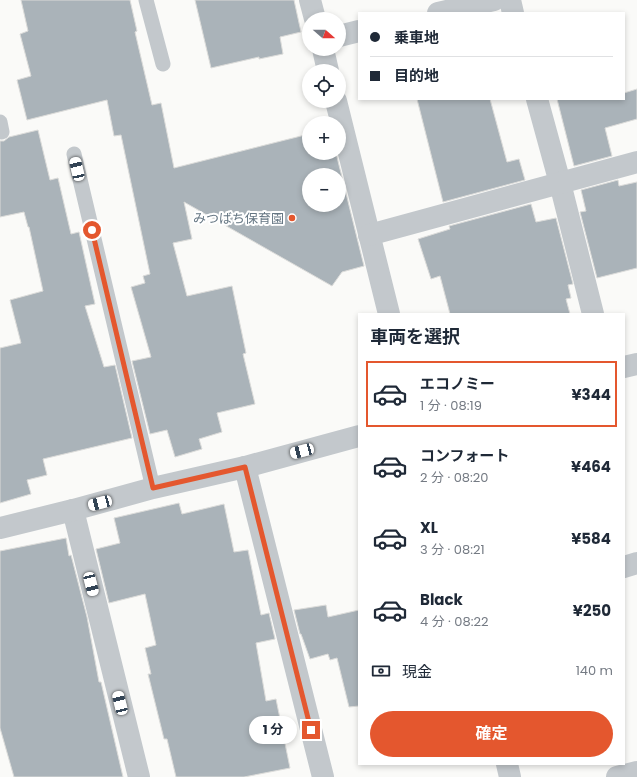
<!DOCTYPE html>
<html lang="ja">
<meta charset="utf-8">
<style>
:root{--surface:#fff;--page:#f2f2f3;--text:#1f2937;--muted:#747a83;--line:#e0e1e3;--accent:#e4572e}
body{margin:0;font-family:Poppins,"Noto Sans JP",sans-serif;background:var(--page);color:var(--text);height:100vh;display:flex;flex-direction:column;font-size:15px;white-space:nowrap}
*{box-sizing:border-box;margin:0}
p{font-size:13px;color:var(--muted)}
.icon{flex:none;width:22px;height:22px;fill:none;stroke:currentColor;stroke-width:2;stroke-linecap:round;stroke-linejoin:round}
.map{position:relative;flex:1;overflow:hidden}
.drawer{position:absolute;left:358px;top:313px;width:267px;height:452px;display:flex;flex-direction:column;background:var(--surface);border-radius:0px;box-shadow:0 2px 6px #0003}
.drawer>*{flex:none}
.guide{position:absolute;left:358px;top:12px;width:267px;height:88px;border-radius:0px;box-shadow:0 2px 6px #0003;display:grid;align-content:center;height:88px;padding:0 12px;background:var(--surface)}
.needle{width:26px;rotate:110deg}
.buttons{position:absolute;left:302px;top:12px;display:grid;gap:8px}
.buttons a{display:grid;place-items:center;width:44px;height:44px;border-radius:50%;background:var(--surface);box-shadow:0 2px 6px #0003;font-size:20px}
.end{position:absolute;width:18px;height:18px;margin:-9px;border:5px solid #e4572e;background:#fff;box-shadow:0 0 0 2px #fff}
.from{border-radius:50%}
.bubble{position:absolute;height:28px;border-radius:14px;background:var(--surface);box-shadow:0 2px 6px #0003;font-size:13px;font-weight:700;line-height:28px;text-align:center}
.car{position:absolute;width:12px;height:24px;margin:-12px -6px;border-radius:5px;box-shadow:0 0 3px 1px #0007;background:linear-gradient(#fff 24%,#345 0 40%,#fff 0 76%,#345 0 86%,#fff 0)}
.guide b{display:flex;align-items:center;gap:14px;height:38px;font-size:15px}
.guide b+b{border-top:1px solid var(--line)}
.guide i{width:10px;height:10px;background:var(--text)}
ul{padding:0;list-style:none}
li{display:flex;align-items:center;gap:12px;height:66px;margin:0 8px 6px;padding:0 4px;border:2px solid transparent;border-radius:0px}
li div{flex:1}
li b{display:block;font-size:15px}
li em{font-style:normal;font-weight:700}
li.active{border-color:var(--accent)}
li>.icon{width:36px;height:36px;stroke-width:1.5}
h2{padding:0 12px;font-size:18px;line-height:48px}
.pay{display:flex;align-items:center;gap:10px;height:44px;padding:0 12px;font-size:15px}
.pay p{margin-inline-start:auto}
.primary-button{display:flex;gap:8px;margin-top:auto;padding:8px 12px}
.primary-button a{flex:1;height:46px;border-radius:24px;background:var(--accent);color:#fff;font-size:16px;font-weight:700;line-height:46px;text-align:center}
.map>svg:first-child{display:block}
</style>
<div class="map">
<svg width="637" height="777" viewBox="0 0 637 777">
<rect width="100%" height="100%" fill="#fafaf8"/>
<g fill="#aab3b9" stroke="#dcdcda" fill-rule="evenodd">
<path d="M21,0h109l7,31 -2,1 17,73 9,-2 13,65 135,-34v19h27l28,113 -22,6 -10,14 -148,-84 8,37 -19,4 14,53 45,-10 14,67 -3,1 12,50 -38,9 5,19 -23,7 3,10 -27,8 -8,-27 -17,4 -18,-73 19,-4 -20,-70 14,-4 -2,-7 7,-2 -29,-139 -7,1 -7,-36 -80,20 -10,-40 14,-4 -11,-42 8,-3zM309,175h30v30h-30z"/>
<path d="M195,0h99l7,32 -21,5 3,17 -24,5v-2l-48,11z"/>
<path d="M637,89v30l-32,9 7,28 -38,10 -17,-67h67v-6z"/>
<path d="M417,99h73l17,63 12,-3 6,21 -82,22z"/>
<path d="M38,130l12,50 8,-2 13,56 8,-2 16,72 -10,2 19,61 11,-2 17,73 -89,21 4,16 -20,5 4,14 -31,9v-155l21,-5 -11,-43 33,-9 -14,-64h-1l-4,-15 -24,5v-76h4l5,-4z"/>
<path d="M618,180l1,6 18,-4v86l-40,10 -17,-66 6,-1 -5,-21z"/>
<path d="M531,204l5,18 20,-4 17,66 -5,1 3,13 -5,1 4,15h-120l-10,-38 -9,3 -13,-40 32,-10 -1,-3z"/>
<path d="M179,503l3,11 42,-10 10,48 14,-2 13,65 8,-2 6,26 -19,4 10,58 10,-2 14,69 -46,9h-68l-9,-38h-3l-16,-65h3l-6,-26 11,-3 -11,-51 -36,9 -13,-54 24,-6 -6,-25z"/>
<path d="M66,538l3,18 2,-1 16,62 12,65h2l22,95h-109l-14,-49v-177z"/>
<path d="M326,605l2,12 31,-7v96l-10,1 -12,-49 -7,2 -2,-6 -18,5 -9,-25h-1l-6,-24z"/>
</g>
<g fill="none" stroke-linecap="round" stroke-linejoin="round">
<g stroke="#c3c8cc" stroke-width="15">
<path d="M146,0l17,64"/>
<path d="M0,122l2,10"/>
<path d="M74,154l79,334"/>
</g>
<g stroke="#c3c8cc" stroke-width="22">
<path d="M310,0l5,19"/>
<path d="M510,0l3,13"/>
<path d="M438,13l56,-13"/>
<path d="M339,36l20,-5"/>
<path d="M323,49l5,22"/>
<path d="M537,99l23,84 33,131"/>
<path d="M336,101l53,213"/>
<path d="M369,235l268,-73"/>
<path d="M624,367l13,-3"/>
<path d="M245,467l78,310"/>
<path d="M73,510l66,267"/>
<path d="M0,528l73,-18 80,-22 92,-21 114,-31"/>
<path d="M624,567l13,-4"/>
<path d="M507,764l3,13"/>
<path d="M617,777l20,-5"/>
</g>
</g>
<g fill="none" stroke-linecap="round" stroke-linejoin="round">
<path stroke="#e4572e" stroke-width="5" d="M92,230l61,258 92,-21 66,263"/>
</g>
<circle fill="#e4572e" stroke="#fff" stroke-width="1.5" cx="292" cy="218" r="4"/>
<g text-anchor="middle" stroke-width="4" stroke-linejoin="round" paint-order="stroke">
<g font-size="13" fill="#657683" stroke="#fff" text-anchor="end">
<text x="284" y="223">みつばち保育園</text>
</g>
</g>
</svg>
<div class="buttons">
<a><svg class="needle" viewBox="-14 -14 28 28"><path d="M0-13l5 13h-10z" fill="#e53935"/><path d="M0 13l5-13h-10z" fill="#747a83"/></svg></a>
<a><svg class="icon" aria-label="locate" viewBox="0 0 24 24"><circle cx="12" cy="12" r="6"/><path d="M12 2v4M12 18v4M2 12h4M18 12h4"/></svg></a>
<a>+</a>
<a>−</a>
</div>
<i class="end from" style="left:92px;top:230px"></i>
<i class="end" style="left:311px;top:730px"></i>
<div class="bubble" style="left:249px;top:716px;width:48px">1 分</div>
<i class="car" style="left:77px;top:169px;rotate:347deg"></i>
<i class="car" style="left:302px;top:451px;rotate:255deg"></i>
<i class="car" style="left:100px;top:503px;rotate:255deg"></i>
<i class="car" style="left:91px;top:584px;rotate:166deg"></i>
<i class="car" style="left:120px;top:703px;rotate:346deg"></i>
<div class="guide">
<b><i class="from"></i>乗車地</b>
<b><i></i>目的地</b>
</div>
<section class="drawer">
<h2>車両を選択</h2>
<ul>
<li class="active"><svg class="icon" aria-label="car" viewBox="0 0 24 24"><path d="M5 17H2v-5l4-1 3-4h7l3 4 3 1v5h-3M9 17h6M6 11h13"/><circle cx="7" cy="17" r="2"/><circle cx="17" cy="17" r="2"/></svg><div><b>エコノミー</b><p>1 分 · 08:19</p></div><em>¥344</em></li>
<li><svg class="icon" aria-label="car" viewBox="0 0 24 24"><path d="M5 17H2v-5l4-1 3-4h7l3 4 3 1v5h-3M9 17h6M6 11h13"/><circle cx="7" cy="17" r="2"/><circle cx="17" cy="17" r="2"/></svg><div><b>コンフォート</b><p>2 分 · 08:20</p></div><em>¥464</em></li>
<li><svg class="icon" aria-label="car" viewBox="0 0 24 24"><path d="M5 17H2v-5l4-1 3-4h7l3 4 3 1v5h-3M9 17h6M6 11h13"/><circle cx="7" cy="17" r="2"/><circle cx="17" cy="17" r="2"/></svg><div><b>XL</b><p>3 分 · 08:21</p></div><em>¥584</em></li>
<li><svg class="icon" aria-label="car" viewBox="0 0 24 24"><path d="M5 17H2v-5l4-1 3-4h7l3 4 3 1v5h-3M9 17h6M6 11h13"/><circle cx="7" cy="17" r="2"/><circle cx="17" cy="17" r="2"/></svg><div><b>Black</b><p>4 分 · 08:22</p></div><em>¥250</em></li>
</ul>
<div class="pay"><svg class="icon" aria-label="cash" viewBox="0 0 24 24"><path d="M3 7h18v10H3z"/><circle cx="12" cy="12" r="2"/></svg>現金<p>140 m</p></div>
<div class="primary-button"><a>確定</a></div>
</section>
</div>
